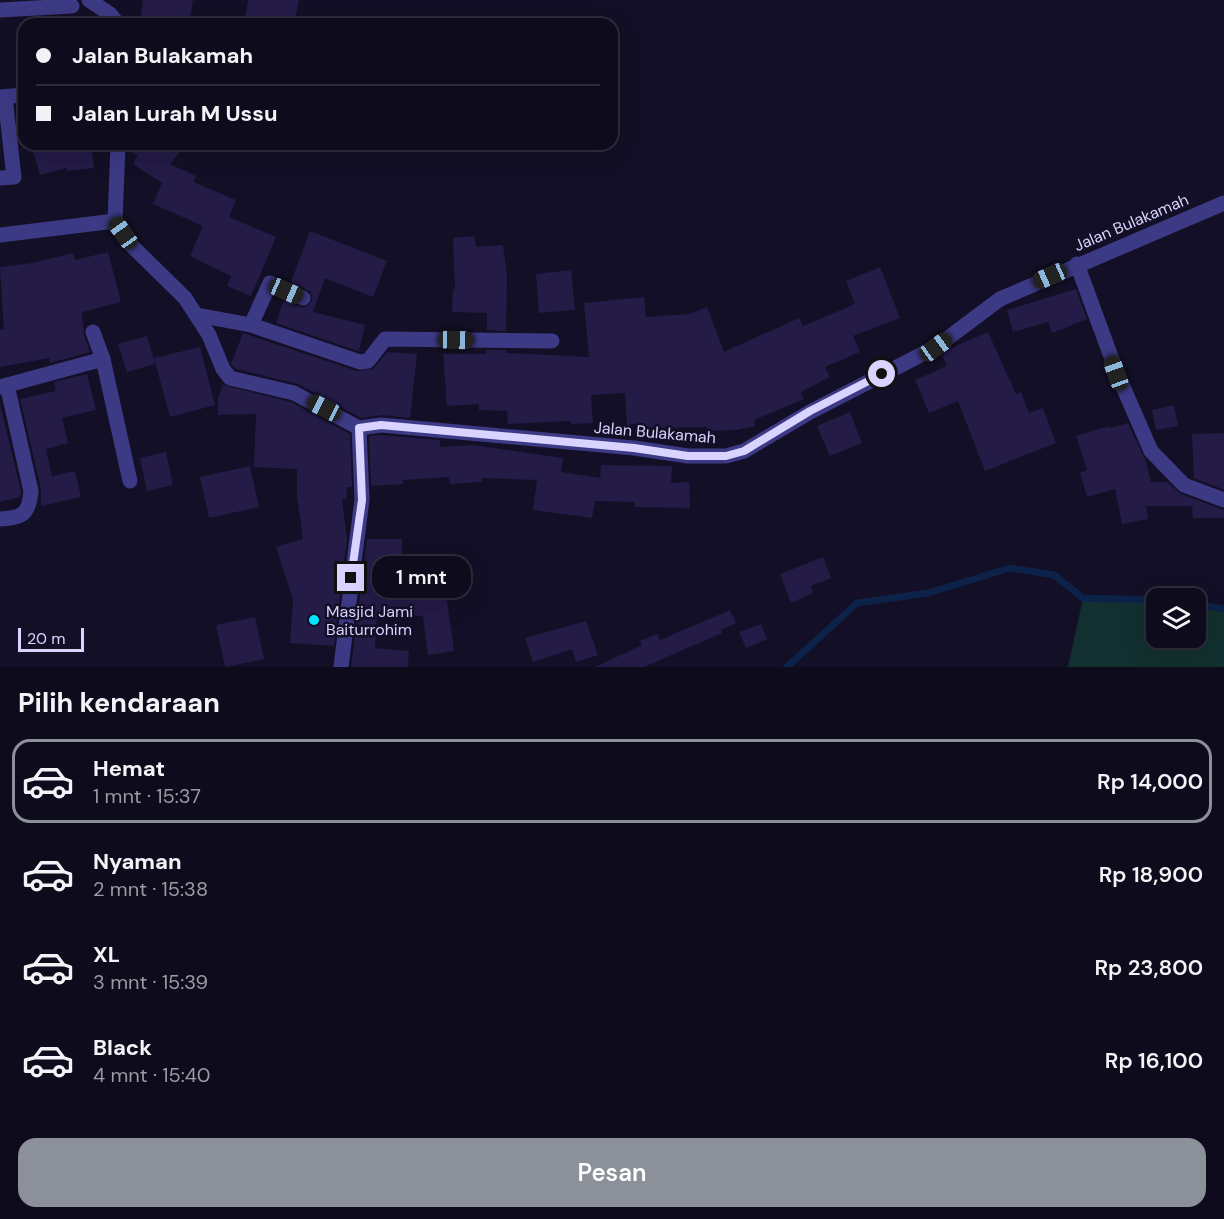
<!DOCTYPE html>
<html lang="id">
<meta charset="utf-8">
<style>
:root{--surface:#0e0b1c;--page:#171425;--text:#f1f3f6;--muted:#9b9ba3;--line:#2e2b3b;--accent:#8c9099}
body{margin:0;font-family:"DM Sans",sans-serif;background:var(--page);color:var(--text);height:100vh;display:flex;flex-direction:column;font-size:22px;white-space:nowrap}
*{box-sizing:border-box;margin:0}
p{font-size:20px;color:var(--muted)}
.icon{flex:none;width:33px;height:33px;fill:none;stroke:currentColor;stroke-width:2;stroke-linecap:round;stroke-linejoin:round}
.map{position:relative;height:667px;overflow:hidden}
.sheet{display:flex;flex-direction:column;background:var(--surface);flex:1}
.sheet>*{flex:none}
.hud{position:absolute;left:18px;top:18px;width:600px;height:132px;border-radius:18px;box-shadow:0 6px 24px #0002,0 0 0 2px var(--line);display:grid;align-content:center;height:132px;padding:0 18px;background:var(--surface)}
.tools{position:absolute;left:1146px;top:588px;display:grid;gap:12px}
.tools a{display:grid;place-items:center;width:60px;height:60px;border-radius:12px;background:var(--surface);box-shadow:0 6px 24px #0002,0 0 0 2px var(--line);font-size:30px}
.scale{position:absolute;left:18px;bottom:15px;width:66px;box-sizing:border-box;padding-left:6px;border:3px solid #d9d4ff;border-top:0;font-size:16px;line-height:21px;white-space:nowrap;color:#d9d4ff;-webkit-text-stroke:4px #130f26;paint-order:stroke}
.end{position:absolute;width:27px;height:27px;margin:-14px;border:8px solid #d9d4ff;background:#111;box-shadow:0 0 0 3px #111}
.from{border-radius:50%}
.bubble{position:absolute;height:42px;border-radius:18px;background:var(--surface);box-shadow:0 6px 24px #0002,0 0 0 2px var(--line);font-size:20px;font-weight:600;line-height:42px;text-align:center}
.car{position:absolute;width:18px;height:36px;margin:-18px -9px;border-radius:8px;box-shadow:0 0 4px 2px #0007;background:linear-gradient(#222 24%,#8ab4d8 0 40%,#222 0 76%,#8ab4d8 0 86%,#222 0)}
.hud b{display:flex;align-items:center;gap:21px;height:57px;font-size:22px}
.hud b+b{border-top:2px solid var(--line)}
.hud i{width:15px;height:15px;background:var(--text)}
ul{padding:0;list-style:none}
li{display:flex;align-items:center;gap:18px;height:84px;margin:0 12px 9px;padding:0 6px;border:3px solid transparent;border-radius:18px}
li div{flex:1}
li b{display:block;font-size:22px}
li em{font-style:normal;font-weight:600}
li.on{border-color:var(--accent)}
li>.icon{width:54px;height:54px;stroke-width:1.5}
h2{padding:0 18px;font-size:27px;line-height:72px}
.action{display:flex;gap:12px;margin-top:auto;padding:12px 18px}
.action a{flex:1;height:69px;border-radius:18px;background:var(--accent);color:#fff;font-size:24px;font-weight:600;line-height:69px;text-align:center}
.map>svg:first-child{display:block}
</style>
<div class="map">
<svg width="1224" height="667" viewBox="0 0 1224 667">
<rect width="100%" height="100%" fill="#130f26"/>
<path fill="#12302f" d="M1083,598l73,2v38h40v-34l28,5v58h-156z"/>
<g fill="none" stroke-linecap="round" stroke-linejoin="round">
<g stroke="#0c2248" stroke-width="7">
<path d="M1196,604l28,5"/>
<path d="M787,667l70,-64 71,-10 82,-25 44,7 29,23 73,2"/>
</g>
</g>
<g fill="#241b47">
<path d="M143,0h50l-4,24h-49z"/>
<path d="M248,0h51l-5,24h-50z"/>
<path d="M128,144h58l-16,20 26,12 -3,6 43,18 -7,17 47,20 -25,59 -24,-10 4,-10 -41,-20 13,-30 -50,-22 9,-21 -29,-19 5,-8 -10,-6z"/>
<path d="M91,145l3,23 -27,3v-3l-27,7 -7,-24 21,-5v3z"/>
<path d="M310,231l77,30 -14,36 -48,-19 -12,34 52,13 -6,26 4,1h-2l-85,-29 8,-23 19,8 9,-7 -1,-9 -20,-10z"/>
<path d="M474,236l2,11 27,-2 4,31 -1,55 -19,-1v-17l-35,-1 1,-23h2l-2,-51z"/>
<path d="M108,252l13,50 -39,10 2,23 6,17 -40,11 -1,-5 -49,9v-37l4,-1 -4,-62 32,-4 41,-10 2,7z"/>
<path d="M880,267l20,51 -47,18 7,16 -35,15 5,10 -29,15 3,7 -50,21 1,6 -18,4 -30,1v-4l-62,1 -1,-5 -17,2 -2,-32 -34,2 2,28 -22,1 -1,-3 -62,3 -1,-13 -28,-1v-6l-32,2 -4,-52h43v-4h20v3l83,4 -5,-54 60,-6 2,20 44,-3 17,-7 17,45 75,-34 4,8 52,-22 -9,-23z"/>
<path d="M571,270l4,40 -36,3 -3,-39z"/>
<path d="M1076,289l11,30 -35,14 -4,-11 -35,10 -6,-22z"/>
<path d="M988,332l28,62 5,-2 8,21 14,-5 13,35 -71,28 -27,-70 -29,12 -14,-33 32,-14 -5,-11 7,-6z"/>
<path d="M243,333l114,38 16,-2 14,-17 30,2 -7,64 -28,-3 -21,3 -63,-34 -62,-15 -5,-5z"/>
<path d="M147,336l8,28 -28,8 -9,-28z"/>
<path d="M200,347l15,58 -45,12 -16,-59z"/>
<path d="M87,374l9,36 -34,8 6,25 -22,6 6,27 23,-5 6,26 -40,9v-17l-21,-90 36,-8 -2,-9z"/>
<path d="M223,385l68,17 59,32 2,53h-5l-1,12h-4l5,40 -13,107 -44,-3 3,-43 -17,-53 27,-8 -6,-43v-27l-43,-2 2,-53 -38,1v-16z"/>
<path d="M0,404l21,87 -1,6 -20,5z"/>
<path d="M1174,405l4,21 -22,4 -4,-20z"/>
<path d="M850,412l12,31 -32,13 -13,-30z"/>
<path d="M1128,423l17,36 6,23h16l14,12 43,16v8h-31l-1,-12h-46l2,13 -26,5 -7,-35 -28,8 -7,-24 7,-3 -11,-34 33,-10 1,2z"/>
<path d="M1224,433v57l-30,-12 -2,-44z"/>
<path d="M381,435l59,5v7l33,-2 90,13 -2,14 39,6 1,-13 71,1 -1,17 18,-1 1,26 -55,-1v-5l-40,-1 -3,17 -59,-8 4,-30 -55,-2v4l-32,2 -1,-7 -46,3v4l-32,2 -2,-50z"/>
<path d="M166,452l7,33 -26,6 -7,-33z"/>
<path d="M250,466l9,41 -50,11 -9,-41z"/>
<path d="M367,539h35v19l39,-2 13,95 -26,4 -5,-39 -46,-1 -2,33 34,3 -1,16h-57z"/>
<path d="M823,557l8,21 -20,8 2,7 -22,10 -11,-29z"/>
<path d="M730,610l6,13 -15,7 1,3 -78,34h-49l47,-22 -2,-4 17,-7 3,6z"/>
<path d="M255,617l9,42 -39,8 -9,-42z"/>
<path d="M586,621l12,34 -22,7 -4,-13 -39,13 -8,-24z"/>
<path d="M761,624l6,15 -21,9 -7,-16z"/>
</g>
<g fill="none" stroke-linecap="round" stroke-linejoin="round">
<g stroke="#3d3a85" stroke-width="15">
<path d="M89,0l21,14 8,10"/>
<path d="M0,10l72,-4"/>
<path d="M0,97l24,-2"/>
<path d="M0,178l14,-1 -9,-80"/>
<path d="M115,221l3,-77"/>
<path d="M0,235l115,-14 16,24 54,53 24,37 14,34 7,9 64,15 65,35 22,-3 253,23 54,8h38l18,-5 66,-39 126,-65 64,-48 224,-96"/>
<path d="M1077,264l40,109 34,78 33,34 40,15"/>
<path d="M197,315l54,10 109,37 8,-1 17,-22 167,2"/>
<path d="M251,325l19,-42 33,15"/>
<path d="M103,359l27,122"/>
<path d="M0,387l103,-28 -10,-27"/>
<path d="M0,519c23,-1 29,-5 31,-28l-24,-106"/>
<path d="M341,667l21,-168 -3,-71"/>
</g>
</g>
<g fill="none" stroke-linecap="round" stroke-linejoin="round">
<path stroke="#d9d4ff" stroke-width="8" d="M351,578l11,-78 -3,-72 22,-3 253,23 54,8h38l18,-5 66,-40 72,-37"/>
</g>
<circle fill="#00e5ff" stroke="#130f26" stroke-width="2" cx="314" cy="620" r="6"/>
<g text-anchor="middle" stroke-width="5" stroke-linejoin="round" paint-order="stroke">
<g font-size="16" fill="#d9d4ff" stroke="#130f26">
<text transform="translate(1131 222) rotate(-23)" y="6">Jalan Bulakamah</text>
<text transform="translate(655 432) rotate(5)" y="6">Jalan Bulakamah</text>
</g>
<g font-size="16" fill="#d9d4ff" stroke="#130f26" text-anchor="start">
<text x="326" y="617">Masjid Jami<tspan x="326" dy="18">Baiturrohim</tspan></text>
</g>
</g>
</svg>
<div class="tools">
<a><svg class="icon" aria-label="layers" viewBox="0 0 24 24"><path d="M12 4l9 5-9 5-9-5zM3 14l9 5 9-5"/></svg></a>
</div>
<div class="scale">20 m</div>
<i class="end from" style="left:882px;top:374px"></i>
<i class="end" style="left:351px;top:578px"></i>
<div class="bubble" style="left:372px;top:556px;width:99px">1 mnt</div>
<i class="car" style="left:123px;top:233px;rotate:325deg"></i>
<i class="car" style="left:1050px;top:276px;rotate:246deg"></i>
<i class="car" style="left:286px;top:291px;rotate:114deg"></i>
<i class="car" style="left:456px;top:340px;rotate:91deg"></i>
<i class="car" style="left:936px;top:347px;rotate:54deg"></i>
<i class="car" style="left:1116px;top:373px;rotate:340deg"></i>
<i class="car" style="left:324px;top:408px;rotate:297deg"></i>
<div class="hud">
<b><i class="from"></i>Jalan Bulakamah</b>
<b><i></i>Jalan Lurah M Ussu</b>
</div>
</div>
<section class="sheet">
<h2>Pilih kendaraan</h2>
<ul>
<li class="on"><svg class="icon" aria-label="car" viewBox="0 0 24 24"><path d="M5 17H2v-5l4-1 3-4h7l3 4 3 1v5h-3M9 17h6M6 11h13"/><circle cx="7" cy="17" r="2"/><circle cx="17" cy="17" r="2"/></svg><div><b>Hemat</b><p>1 mnt · 15:37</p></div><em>Rp 14,000</em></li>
<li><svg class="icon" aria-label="car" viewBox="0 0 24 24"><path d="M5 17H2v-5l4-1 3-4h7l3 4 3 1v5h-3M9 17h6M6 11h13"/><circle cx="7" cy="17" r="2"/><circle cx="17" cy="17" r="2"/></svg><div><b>Nyaman</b><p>2 mnt · 15:38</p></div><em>Rp 18,900</em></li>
<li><svg class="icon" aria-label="car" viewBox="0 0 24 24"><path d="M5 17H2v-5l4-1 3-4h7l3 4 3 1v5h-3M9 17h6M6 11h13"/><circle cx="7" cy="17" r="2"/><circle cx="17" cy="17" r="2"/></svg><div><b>XL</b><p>3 mnt · 15:39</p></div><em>Rp 23,800</em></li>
<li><svg class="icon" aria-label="car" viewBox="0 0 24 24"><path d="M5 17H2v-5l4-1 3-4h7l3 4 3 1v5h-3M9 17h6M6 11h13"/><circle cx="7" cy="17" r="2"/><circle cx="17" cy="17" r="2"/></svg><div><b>Black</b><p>4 mnt · 15:40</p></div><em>Rp 16,100</em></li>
</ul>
<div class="action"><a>Pesan</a></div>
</section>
